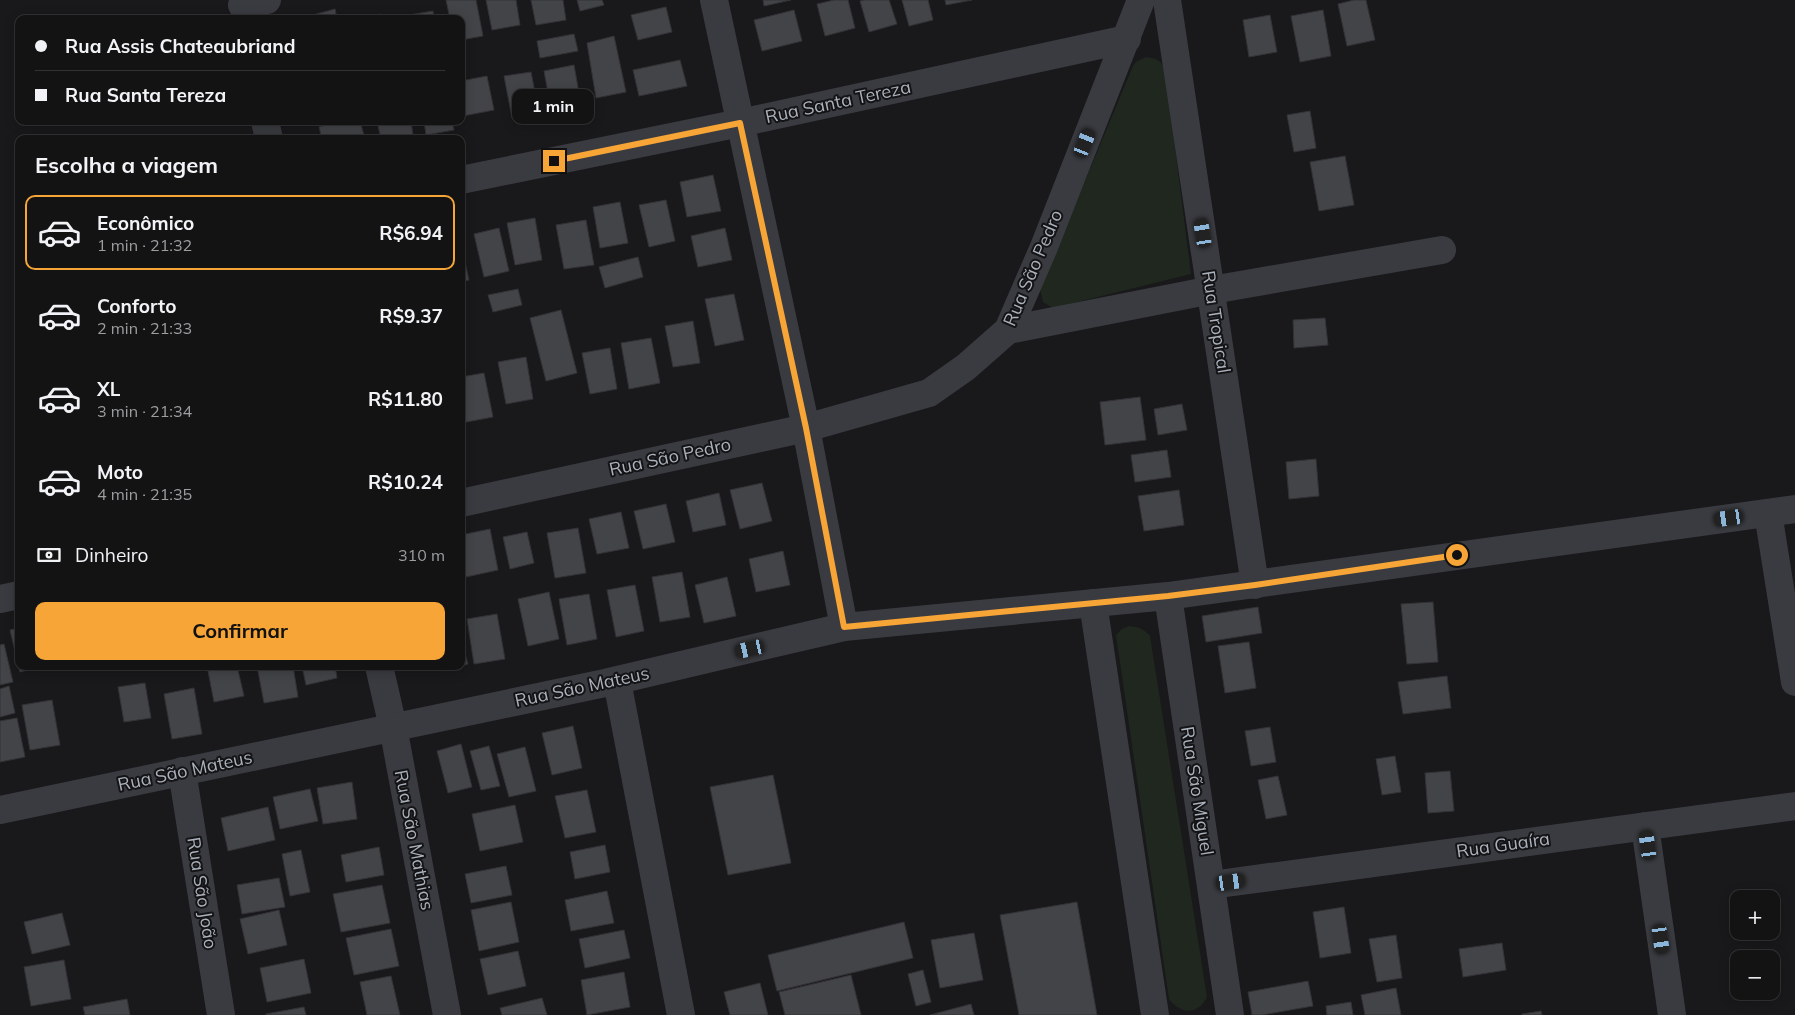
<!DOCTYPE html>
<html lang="pt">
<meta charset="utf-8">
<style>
:root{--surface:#131314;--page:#1c1c1d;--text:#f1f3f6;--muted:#9d9ea0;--line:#323234;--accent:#f6a536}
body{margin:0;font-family:Mulish,sans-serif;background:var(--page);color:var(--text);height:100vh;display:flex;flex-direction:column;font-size:19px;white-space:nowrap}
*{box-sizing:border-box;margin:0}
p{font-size:16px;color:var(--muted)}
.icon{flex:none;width:28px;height:28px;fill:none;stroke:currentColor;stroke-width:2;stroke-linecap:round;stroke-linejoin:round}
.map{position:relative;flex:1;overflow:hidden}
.drawer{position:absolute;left:15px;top:135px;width:450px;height:535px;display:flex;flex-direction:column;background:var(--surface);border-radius:10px;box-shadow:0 2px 12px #0003,0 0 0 1px var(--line)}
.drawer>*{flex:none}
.guide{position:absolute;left:15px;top:15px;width:450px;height:110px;border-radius:10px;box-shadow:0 2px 12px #0003,0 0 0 1px var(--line);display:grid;align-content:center;height:110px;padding:0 20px;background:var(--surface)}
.buttons{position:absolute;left:1730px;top:890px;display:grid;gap:10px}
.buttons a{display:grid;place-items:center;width:50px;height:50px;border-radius:10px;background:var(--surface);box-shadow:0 2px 12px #0003,0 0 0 1px var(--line);font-size:25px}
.end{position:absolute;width:22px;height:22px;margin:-11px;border:6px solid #f6a536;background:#111;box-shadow:0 0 0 2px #111}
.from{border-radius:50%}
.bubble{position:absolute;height:35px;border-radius:10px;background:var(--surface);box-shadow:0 2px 12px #0003,0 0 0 1px var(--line);font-size:16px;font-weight:700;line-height:35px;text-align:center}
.car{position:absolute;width:15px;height:30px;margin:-15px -8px;border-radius:6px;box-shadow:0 0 4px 1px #0007;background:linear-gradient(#222 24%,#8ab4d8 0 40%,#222 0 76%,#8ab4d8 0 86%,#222 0)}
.guide b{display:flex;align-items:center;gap:18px;height:48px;font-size:19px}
.guide b+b{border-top:1px solid var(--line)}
.guide i{width:12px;height:12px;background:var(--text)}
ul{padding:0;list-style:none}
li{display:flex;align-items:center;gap:15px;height:75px;margin:0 10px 8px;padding:0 10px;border:2px solid transparent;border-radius:10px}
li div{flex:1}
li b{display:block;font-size:19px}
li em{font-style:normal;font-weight:700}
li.active{border-color:var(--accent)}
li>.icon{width:45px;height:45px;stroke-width:1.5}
h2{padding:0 20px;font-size:22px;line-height:60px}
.pay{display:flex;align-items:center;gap:12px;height:55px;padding:0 20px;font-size:19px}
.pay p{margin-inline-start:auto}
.action{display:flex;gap:10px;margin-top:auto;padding:10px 20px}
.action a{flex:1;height:58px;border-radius:10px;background:var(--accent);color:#111;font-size:20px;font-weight:700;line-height:58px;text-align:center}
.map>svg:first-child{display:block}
</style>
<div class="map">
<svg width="1795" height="1015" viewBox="0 0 1795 1015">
<rect width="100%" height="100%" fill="#19191b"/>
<g fill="#1f271f">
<path d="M1146,57c9,1 14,3 19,11l26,206 -138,34 -10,-6 -3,-13 93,-223 3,-4z"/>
<path d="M1129,626c10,1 15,3 21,10l57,361c-9,18 -26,18 -38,2l-53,-364 6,-6z"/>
</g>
<g fill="#434448" stroke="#333337">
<path d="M446,0h30l7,36 -22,4v-21h-11z"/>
<path d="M486,0h30l4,25 -28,5z"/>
<path d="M531,0h32l3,20 -30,5z"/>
<path d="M577,0h25l2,5 -24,6z"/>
<path d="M763,0h28l-27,6z"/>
<path d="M834,0h14l7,28 -30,8 -8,-32z"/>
<path d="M865,0h24l8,24 -28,8 -9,-31z"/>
<path d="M902,0h26l5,20 -24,6z"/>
<path d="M945,0h27l-26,5z"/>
<path d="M1354,0h12l9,40 -28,6 -9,-42z"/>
<path d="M666,7l6,25 -34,8 -7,-25z"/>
<path d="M335,9l2,10h-39z"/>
<path d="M794,10l8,31 -40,10 -8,-31z"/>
<path d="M1323,10l8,46 -31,6 -9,-46z"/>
<path d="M433,11l1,8h-30l-1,-3z"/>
<path d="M381,14l1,5h-29z"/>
<path d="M1270,15l7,37 -28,5 -6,-37z"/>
<path d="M574,34l4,17 -38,7 -3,-17z"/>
<path d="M614,36l12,56 -30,6 -9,-55z"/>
<path d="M680,60l7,26 -48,10 -6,-26z"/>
<path d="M574,65l8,45 -30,5 -8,-44z"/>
<path d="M531,72l8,41 -27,5 -8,-42z"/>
<path d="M487,76l7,34 -31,6 -2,-35z"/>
<path d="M1310,111l6,37 -22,4 -7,-37z"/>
<path d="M340,121h20l5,18h-43l-3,-12z"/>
<path d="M377,121h34l2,14 -18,4h-14z"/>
<path d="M424,121h28l2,9 -28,5z"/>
<path d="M1345,156l9,49 -35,6 -9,-49z"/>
<path d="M713,175l8,36 -34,6 -7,-35z"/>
<path d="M666,200l9,41 -26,6 -10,-42z"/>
<path d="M620,202l8,41 -28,5 -7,-41z"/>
<path d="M535,218l7,42 -27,5 -8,-42z"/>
<path d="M586,220l8,45 -30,4 -8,-44z"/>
<path d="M499,228l10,43 -25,6 -10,-43z"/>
<path d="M725,228l7,32 -34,7 -7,-31z"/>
<path d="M461,244l8,36 -8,2z"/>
<path d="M638,257l5,20 -38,11 -6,-21z"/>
<path d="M518,289l4,16 -29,7 -5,-17z"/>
<path d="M734,294l10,46 -29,6 -10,-47z"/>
<path d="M561,310l16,63 -31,8 -16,-63z"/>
<path d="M1325,318l3,27 -34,3 -1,-28z"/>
<path d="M693,321l7,42 -27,4 -8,-41z"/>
<path d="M651,338l9,45 -31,6 -8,-46z"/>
<path d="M610,348l7,41 -27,5 -8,-41z"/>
<path d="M526,357l7,42 -27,5 -8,-42z"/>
<path d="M484,373l9,44 -32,6v-46z"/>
<path d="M1140,397l6,43 -41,5 -5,-43z"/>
<path d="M1182,404l5,26 -29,5 -4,-26z"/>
<path d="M1167,450l4,27 -36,5 -4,-27z"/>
<path d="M1316,459l3,37 -30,3 -3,-37z"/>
<path d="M762,483l10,38 -32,8 -10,-39z"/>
<path d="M1179,490l5,35 -40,6 -6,-35z"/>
<path d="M719,493l7,32 -33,7 -7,-31z"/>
<path d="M666,504l9,38 -32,7 -9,-38z"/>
<path d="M621,512l8,36 -32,6 -8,-35z"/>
<path d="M578,528l8,45 -31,5 -8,-45z"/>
<path d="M490,529l8,41 -32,7 -5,-21v-21z"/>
<path d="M527,532l7,31 -24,6 -7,-32z"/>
<path d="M783,551l7,34 -34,7 -7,-33z"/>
<path d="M682,572l8,45 -30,5 -8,-45z"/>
<path d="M727,577l9,39 -32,7 -9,-38z"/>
<path d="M635,585l9,46 -28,6 -9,-47z"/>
<path d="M549,592l10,47 -31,7 -10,-47z"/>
<path d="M589,594l8,45 -30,6 -8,-46z"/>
<path d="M1433,602l5,60 -31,2 -6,-60z"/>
<path d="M1258,607l4,26 -56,9 -4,-26z"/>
<path d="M497,614l8,45 -31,5 -7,-45z"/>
<path d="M19,628v38h25l-24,6 -10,-42z"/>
<path d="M461,641l7,23 -7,2z"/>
<path d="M1249,642l7,46 -31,5 -7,-47z"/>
<path d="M4,644l9,38 -13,3v-40z"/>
<path d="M65,666h16l-15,4z"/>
<path d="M207,666h30l7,30 -30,6z"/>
<path d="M257,666h36l5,31 -34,6z"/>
<path d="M302,666h33l2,12 -31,7z"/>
<path d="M441,666h19l-18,5z"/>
<path d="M1447,676l4,32 -48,6 -5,-32z"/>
<path d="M145,683l6,35 -27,4 -6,-35z"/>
<path d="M9,686l6,27 -15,4v-28z"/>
<path d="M194,688l8,46 -30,5 -8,-45z"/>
<path d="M52,700l8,45 -30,5 -8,-45z"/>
<path d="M17,718l8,39 -25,5v-41z"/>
<path d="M573,726l9,42 -30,7 -10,-42z"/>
<path d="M1270,727l6,35 -25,4 -6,-35z"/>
<path d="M461,744l11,43 -24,6 -11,-42z"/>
<path d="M489,746l11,40 -19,4 -11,-39z"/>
<path d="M525,747l11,44 -27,6 -12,-43z"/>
<path d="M1395,756l6,36 -19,3 -6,-36z"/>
<path d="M1450,771l4,40 -26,2 -3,-40z"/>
<path d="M773,775l18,88 -63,12 -18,-88z"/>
<path d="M1278,776l9,39 -21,4 -8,-39z"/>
<path d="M352,782l5,37 -34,5 -6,-36z"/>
<path d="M310,789l8,32 -38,8 -7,-32z"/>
<path d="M587,790l9,42 -31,6 -10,-42z"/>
<path d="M515,805l8,37 -43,9 -8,-37z"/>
<path d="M268,807l7,33 -47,11 -7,-33z"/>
<path d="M605,845l5,27 -35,7 -5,-27z"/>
<path d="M379,847l5,28 -38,7 -5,-27z"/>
<path d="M301,850l9,42 -20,4 -8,-42z"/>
<path d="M506,866l6,29 -41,8 -6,-29z"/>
<path d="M279,878l6,29 -43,7 -5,-29z"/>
<path d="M382,885l8,38 -49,9 -8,-38z"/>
<path d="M607,891l7,32 -43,8 -6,-31z"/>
<path d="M511,902l8,40 -40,9 -8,-41z"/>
<path d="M1077,902l20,113h-78l-19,-100z"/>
<path d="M1344,907l7,46 -31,5 -7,-46z"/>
<path d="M279,910l8,35 -39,9 -8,-35z"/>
<path d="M62,913l8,32 -38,9 -8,-32z"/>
<path d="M904,922l9,36 -136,33 -9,-36z"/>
<path d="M391,929l8,37 -45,9 -8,-37z"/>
<path d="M624,930l6,28 -45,10 -6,-29z"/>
<path d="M974,933l9,47 -43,8 -9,-48z"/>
<path d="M1396,935l6,43 -25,4 -8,-43z"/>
<path d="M1502,943l4,27 -43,7 -4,-28z"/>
<path d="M518,951l8,35 -38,9 -8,-36z"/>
<path d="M304,959l7,34 -44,9 -7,-34z"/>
<path d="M64,960l7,39 -40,7 -7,-39z"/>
<path d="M923,970l8,32 -15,4 -8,-32z"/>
<path d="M624,972l6,35 -43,8 -6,-35z"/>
<path d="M851,975l10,40h-76l-6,-23z"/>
<path d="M391,976l9,39h-33l-7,-33z"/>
<path d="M1308,981l5,25 -51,9h-10l-4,-23z"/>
<path d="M760,983l8,32h-38l-6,-23z"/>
<path d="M1396,988l5,27h-36l-4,-20z"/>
<path d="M542,998l5,17h-45l-2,-7z"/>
<path d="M127,999l3,16h-45l-2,-8z"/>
<path d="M1351,1002l2,13h-26l-1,-9z"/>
<path d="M971,1004l3,11h-44z"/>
<path d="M304,1007l2,8h-40v-1z"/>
<path d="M1541,1011l1,4h-20v-1z"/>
</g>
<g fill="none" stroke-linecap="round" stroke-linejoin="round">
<g stroke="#3a3b40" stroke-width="28">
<path d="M714,0l92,428 38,199"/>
<path d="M1167,0l88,585"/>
<path d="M242,5l25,-5"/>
<path d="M265,121l4,18"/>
<path d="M461,180l279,-57 387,-84"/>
<path d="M1008,330l204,-40 230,-40"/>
<path d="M461,503l345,-75 123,-35 37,-26 42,-37 36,-83 97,-247"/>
<path d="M1768,513l27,169"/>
<path d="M1168,596l62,419"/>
<path d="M0,599l19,-4"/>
<path d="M1093,603l62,412"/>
<path d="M379,666l14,61 54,288"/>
<path d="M617,681l64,334"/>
<path d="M182,771l39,244"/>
<path d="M0,810l605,-127 239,-56 324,-31 627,-87"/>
<path d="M1645,826l27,189"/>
<path d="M1211,885l584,-79"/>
</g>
</g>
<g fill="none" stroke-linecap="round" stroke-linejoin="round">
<path stroke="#f6a536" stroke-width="6" d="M554,161l186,-38 66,305 38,199 324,-31 87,-11 202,-30"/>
</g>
<g text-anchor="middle" stroke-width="4" stroke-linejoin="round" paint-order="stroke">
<g font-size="18" fill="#abb1bb" stroke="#141416">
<text transform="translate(838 102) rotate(-12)" y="6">Rua Santa Tereza</text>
<text transform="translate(1033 268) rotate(-67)" y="6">Rua São Pedro</text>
<text transform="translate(1216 322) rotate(81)" y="6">Rua Tropical</text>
<text transform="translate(670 457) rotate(-12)" y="6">Rua São Pedro</text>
<text transform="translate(582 687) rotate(-12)" y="6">Rua São Mateus</text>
<text transform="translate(185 771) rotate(-12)" y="6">Rua São Mateus</text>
<text transform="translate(1197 791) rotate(81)" y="6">Rua São Miguel</text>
<text transform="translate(414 840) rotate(79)" y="6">Rua São Mathias</text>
<text transform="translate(1503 845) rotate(-8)" y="6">Rua Guaíra</text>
<text transform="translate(202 893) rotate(81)" y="6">Rua São João</text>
</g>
</g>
</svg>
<div class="buttons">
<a>+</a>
<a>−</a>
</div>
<i class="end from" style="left:1457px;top:555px"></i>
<i class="end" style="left:554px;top:161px"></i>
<div class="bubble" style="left:512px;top:89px;width:82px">1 min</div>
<i class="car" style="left:1085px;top:143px;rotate:22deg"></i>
<i class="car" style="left:1203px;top:233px;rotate:351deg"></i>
<i class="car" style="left:1729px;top:518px;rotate:262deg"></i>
<i class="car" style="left:750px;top:649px;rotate:257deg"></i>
<i class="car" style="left:1648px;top:845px;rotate:352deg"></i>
<i class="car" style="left:1231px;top:882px;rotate:82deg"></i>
<i class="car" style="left:1661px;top:939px;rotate:172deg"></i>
<div class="guide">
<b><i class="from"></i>Rua Assis Chateaubriand</b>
<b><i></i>Rua Santa Tereza</b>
</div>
<section class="drawer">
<h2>Escolha a viagem</h2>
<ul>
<li class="active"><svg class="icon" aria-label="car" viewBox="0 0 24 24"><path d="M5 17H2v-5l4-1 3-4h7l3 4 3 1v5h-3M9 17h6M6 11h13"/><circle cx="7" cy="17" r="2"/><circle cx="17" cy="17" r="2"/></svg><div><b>Econômico</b><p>1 min · 21:32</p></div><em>R$6.94</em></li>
<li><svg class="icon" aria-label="car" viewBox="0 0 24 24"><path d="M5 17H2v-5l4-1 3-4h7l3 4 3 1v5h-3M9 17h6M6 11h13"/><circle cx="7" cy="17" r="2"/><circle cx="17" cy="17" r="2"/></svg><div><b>Conforto</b><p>2 min · 21:33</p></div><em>R$9.37</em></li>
<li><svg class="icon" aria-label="car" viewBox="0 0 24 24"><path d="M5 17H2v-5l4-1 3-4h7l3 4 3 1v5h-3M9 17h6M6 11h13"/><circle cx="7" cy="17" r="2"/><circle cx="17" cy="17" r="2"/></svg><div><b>XL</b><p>3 min · 21:34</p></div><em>R$11.80</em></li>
<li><svg class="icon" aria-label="car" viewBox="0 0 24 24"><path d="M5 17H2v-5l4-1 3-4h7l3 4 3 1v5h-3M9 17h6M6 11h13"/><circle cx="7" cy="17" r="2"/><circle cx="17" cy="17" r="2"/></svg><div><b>Moto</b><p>4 min · 21:35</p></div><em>R$10.24</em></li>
</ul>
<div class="pay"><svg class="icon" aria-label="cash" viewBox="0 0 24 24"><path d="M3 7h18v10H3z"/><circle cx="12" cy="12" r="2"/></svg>Dinheiro<p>310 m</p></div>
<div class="action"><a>Confirmar</a></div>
</section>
</div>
